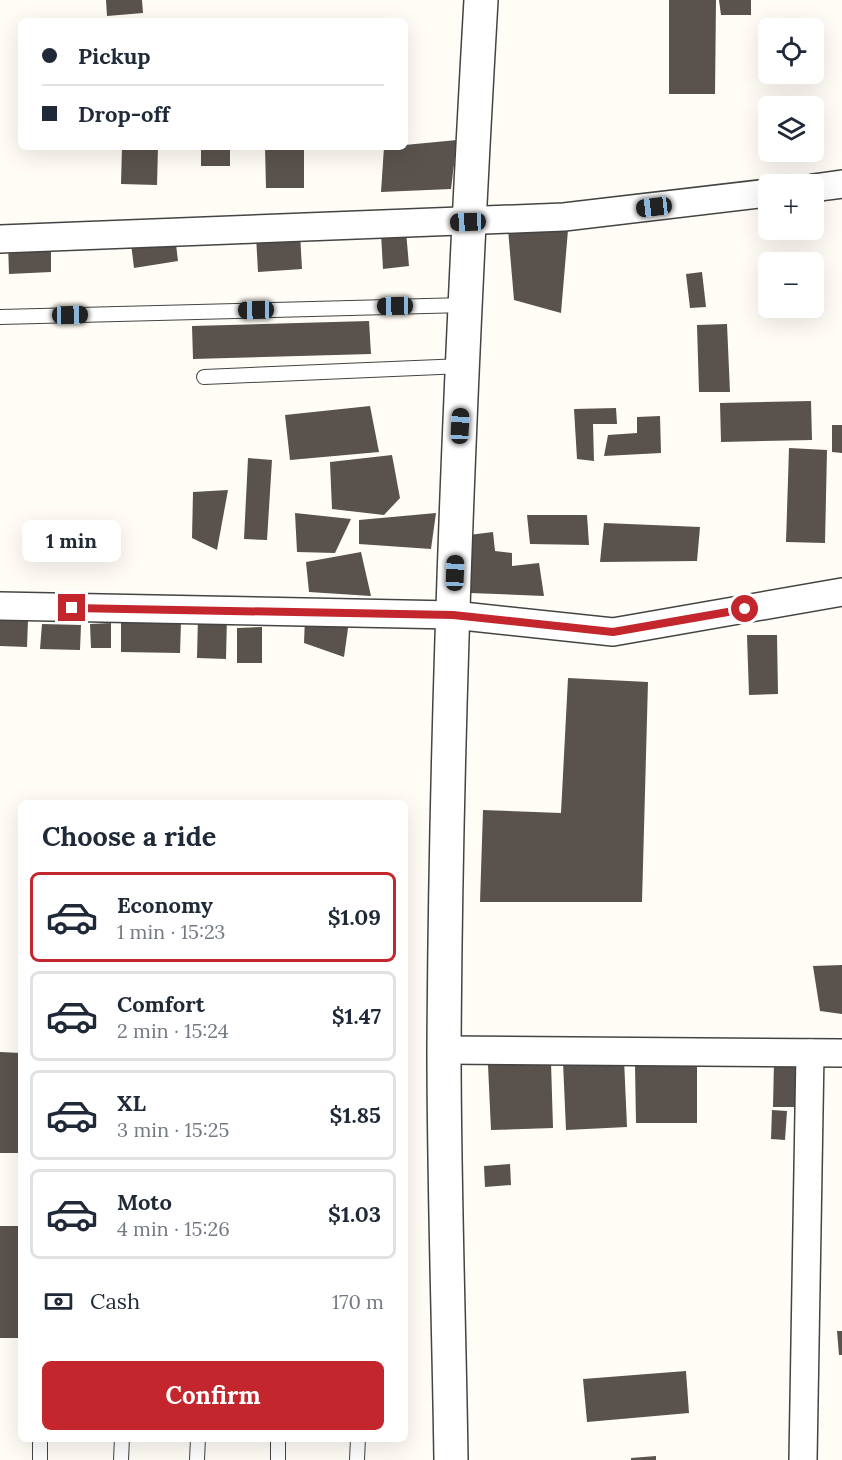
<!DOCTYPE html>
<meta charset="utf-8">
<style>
:root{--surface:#fff;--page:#f6f6f7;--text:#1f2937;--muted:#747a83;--line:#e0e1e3;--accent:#c4262e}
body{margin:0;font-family:Lora,serif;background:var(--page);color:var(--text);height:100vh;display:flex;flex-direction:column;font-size:22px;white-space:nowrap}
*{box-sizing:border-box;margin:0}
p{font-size:20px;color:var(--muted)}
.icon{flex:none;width:33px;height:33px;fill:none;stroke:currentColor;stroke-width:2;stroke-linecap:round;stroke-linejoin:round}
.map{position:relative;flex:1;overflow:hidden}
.side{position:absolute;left:18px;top:800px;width:390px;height:642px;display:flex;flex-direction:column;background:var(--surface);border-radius:9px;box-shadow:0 6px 24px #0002}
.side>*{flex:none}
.hud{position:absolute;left:18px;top:18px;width:390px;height:132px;border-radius:9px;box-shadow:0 6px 24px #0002;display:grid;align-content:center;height:132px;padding:0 24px;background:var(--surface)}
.controls{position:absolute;left:758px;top:18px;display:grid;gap:12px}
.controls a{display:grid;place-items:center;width:66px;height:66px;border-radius:9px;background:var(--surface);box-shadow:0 6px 24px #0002;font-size:30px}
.end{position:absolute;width:27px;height:27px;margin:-14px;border:8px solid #c4262e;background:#fff;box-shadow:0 0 0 3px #fff}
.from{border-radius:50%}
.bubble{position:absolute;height:42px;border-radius:9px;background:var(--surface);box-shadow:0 6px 24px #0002;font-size:20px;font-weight:800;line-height:42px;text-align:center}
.car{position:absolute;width:18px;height:36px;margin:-18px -9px;border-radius:8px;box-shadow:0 0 4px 2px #0007;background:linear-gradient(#222 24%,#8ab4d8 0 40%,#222 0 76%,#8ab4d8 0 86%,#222 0)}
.hud b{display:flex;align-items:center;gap:21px;height:57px;font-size:22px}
.hud b+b{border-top:2px solid var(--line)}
.hud i{width:15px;height:15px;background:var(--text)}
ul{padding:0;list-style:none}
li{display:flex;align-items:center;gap:18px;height:90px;margin:0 12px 9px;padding:0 12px;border:3px solid var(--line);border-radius:9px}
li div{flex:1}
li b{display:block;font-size:22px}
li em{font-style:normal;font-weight:800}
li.current{border-color:var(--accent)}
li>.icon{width:54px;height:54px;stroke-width:1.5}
h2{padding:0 24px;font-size:27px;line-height:72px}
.pay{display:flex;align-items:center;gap:15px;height:66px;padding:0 24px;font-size:22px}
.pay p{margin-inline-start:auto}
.cta{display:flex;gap:12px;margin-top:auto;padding:12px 24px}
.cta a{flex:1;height:69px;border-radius:9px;background:var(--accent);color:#fff;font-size:24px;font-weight:800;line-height:69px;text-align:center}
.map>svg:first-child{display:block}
</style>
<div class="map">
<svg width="842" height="1460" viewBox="0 0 842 1460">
<rect width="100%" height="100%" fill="#fffdf5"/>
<g fill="#5a524d">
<path d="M106,0h36l1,13 -36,3z"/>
<path d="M669,0h47l-1,94h-46z"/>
<path d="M719,0h32v15h-30z"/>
<path d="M457,140l-6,49 -70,3 3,-45z"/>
<path d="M122,147h36l-1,38 -36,-1z"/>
<rect x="201" y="147" width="29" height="19"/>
<path d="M265,147h39v41h-38z"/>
<path d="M508,229l60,1 -7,83 -47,-13z"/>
<path d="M406,231l3,35 -26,3 -2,-36z"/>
<path d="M300,233l2,36 -44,3 -2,-36z"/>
<path d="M175,236l3,25 -44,7 -3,-25z"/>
<path d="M51,242v30l-42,2 -1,-31z"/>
<path d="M702,272l4,35 -16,1 -4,-34z"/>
<path d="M369,321l2,33 -178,5 -1,-33z"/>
<path d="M727,324l3,68h-31l-2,-67z"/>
<path d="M811,401l1,39 -91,2 -1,-39z"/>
<path d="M370,406l9,46 -89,8 -5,-45z"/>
<path d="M616,408l1,16h-24l1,37 -17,-2 -3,-50z"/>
<path d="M660,416l1,37 -57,3 4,-21 29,-2v-16z"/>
<path d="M832,425h10v28l-10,-1z"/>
<path d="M789,448l38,2 -2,93 -39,-1z"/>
<path d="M392,455l8,43 -16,17 -52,-6 -2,-47z"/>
<path d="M248,458l24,2 -5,80 -23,-1z"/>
<path d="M228,490l-11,60 -25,-12 1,-46z"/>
<path d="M295,513l56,6 -16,34 -38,-1z"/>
<path d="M436,513l-5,36 -72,-5v-24z"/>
<path d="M527,515h60l2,30 -59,-1z"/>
<path d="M604,523l96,4 -3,34 -97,1z"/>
<path d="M493,532l2,19 17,2v13l27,-3 5,33 -74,-3 -1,-58z"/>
<path d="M361,552l10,44 -62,-4 -3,-30z"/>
<path d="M198,616h29l-1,43 -29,-1z"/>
<path d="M305,617l44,4 -5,36 -40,-14z"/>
<path d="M0,619l28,1 -1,27 -27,-1z"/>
<path d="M121,621l60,1 -1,31 -59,-1z"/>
<path d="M111,623v25h-20l-1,-24z"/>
<path d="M42,624l39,1 -1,25 -40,-1z"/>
<path d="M262,627v36h-25v-35z"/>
<path d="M747,635h30l1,59 -29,1z"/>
<path d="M568,678l80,4 -6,220h-162l3,-92 78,3z"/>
<path d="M842,965v49l-22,-3 -7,-45z"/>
<path d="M0,1052l21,1v100h-21z"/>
<path d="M624,1059l3,68 -61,3 -3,-68z"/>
<path d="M774,1061h24v46h-25z"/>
<path d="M551,1062l2,66 -62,2 -3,-65z"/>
<path d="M635,1065h62v58h-61z"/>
<path d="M772,1110l15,1 -2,29 -14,-1z"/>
<path d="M510,1164l1,21 -26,2 -1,-21z"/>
<rect x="0" y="1226" width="21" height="112"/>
<path d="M837,1331h5v24h-3z"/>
<path d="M686,1371l3,42 -102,9 -4,-43z"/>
<path d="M656,1456v4h-25v-2z"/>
</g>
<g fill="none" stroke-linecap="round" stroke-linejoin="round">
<g stroke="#444" stroke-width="16">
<g id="service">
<path d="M0,317l465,-12"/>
<path d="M204,377l259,-11"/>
<path d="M278,1438v22"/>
<path d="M40,1460v-22"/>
<path d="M121,1460l1,-22"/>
<path d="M197,1460l1,-22"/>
<path d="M357,1460l1,-22"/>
</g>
</g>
<g stroke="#444" stroke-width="30">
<g id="minor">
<path d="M813,188l29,-4"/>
<path d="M0,239l564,-22 204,-24"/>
<path d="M0,606l453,9 160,17 229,-40"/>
<path d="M444,1050l398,3"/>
<path d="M803,1460l7,-407"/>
</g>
</g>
<g stroke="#444" stroke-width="36">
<path id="tertiary" d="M451,1460c-2,-137 -7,-274 -7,-411 2,-350 17,-700 37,-1049"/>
</g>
<use href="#service" stroke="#fff" stroke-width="14"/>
<use href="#minor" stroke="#fff" stroke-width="27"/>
<use href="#tertiary" stroke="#fff" stroke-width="33"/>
</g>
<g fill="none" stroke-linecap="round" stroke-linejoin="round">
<path stroke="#c4262e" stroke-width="8" d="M72,608l381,7 160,17 132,-23"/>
</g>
</svg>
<div class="controls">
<a><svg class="icon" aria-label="locate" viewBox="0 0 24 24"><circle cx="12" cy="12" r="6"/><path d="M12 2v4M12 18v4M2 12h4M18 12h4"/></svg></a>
<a><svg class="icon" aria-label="layers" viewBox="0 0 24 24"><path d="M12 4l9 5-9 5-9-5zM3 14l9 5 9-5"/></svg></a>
<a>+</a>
<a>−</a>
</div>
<i class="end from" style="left:745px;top:609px"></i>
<i class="end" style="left:72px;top:608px"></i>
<div class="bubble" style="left:22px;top:520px;width:99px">1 min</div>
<i class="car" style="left:654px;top:207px;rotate:263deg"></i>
<i class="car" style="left:468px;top:222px;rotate:268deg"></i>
<i class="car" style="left:395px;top:306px;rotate:269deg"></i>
<i class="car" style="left:256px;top:310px;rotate:269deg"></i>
<i class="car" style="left:70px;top:315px;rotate:89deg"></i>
<i class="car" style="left:460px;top:426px;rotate:3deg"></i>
<i class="car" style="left:455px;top:573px;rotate:2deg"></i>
<div class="hud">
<b><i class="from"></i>Pickup</b>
<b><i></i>Drop-off</b>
</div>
<section class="side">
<h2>Choose a ride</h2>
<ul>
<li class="current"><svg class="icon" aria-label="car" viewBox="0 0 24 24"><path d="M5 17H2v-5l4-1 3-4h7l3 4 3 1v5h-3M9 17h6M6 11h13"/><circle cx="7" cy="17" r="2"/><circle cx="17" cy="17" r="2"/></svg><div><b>Economy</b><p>1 min · 15:23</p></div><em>$1.09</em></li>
<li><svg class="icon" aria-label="car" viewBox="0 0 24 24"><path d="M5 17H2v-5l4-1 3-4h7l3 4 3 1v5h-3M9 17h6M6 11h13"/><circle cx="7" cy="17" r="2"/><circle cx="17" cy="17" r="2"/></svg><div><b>Comfort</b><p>2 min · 15:24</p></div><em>$1.47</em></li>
<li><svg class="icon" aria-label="car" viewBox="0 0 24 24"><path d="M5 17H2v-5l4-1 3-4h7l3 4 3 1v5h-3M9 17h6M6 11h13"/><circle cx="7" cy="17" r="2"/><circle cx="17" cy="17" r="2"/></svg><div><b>XL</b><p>3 min · 15:25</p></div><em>$1.85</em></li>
<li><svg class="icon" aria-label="car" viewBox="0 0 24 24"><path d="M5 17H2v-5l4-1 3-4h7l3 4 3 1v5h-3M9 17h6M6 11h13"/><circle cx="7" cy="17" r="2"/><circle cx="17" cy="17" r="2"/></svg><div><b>Moto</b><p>4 min · 15:26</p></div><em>$1.03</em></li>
</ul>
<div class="pay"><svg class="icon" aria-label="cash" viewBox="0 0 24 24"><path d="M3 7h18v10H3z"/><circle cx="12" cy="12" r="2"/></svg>Cash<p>170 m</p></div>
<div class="cta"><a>Confirm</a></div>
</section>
</div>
